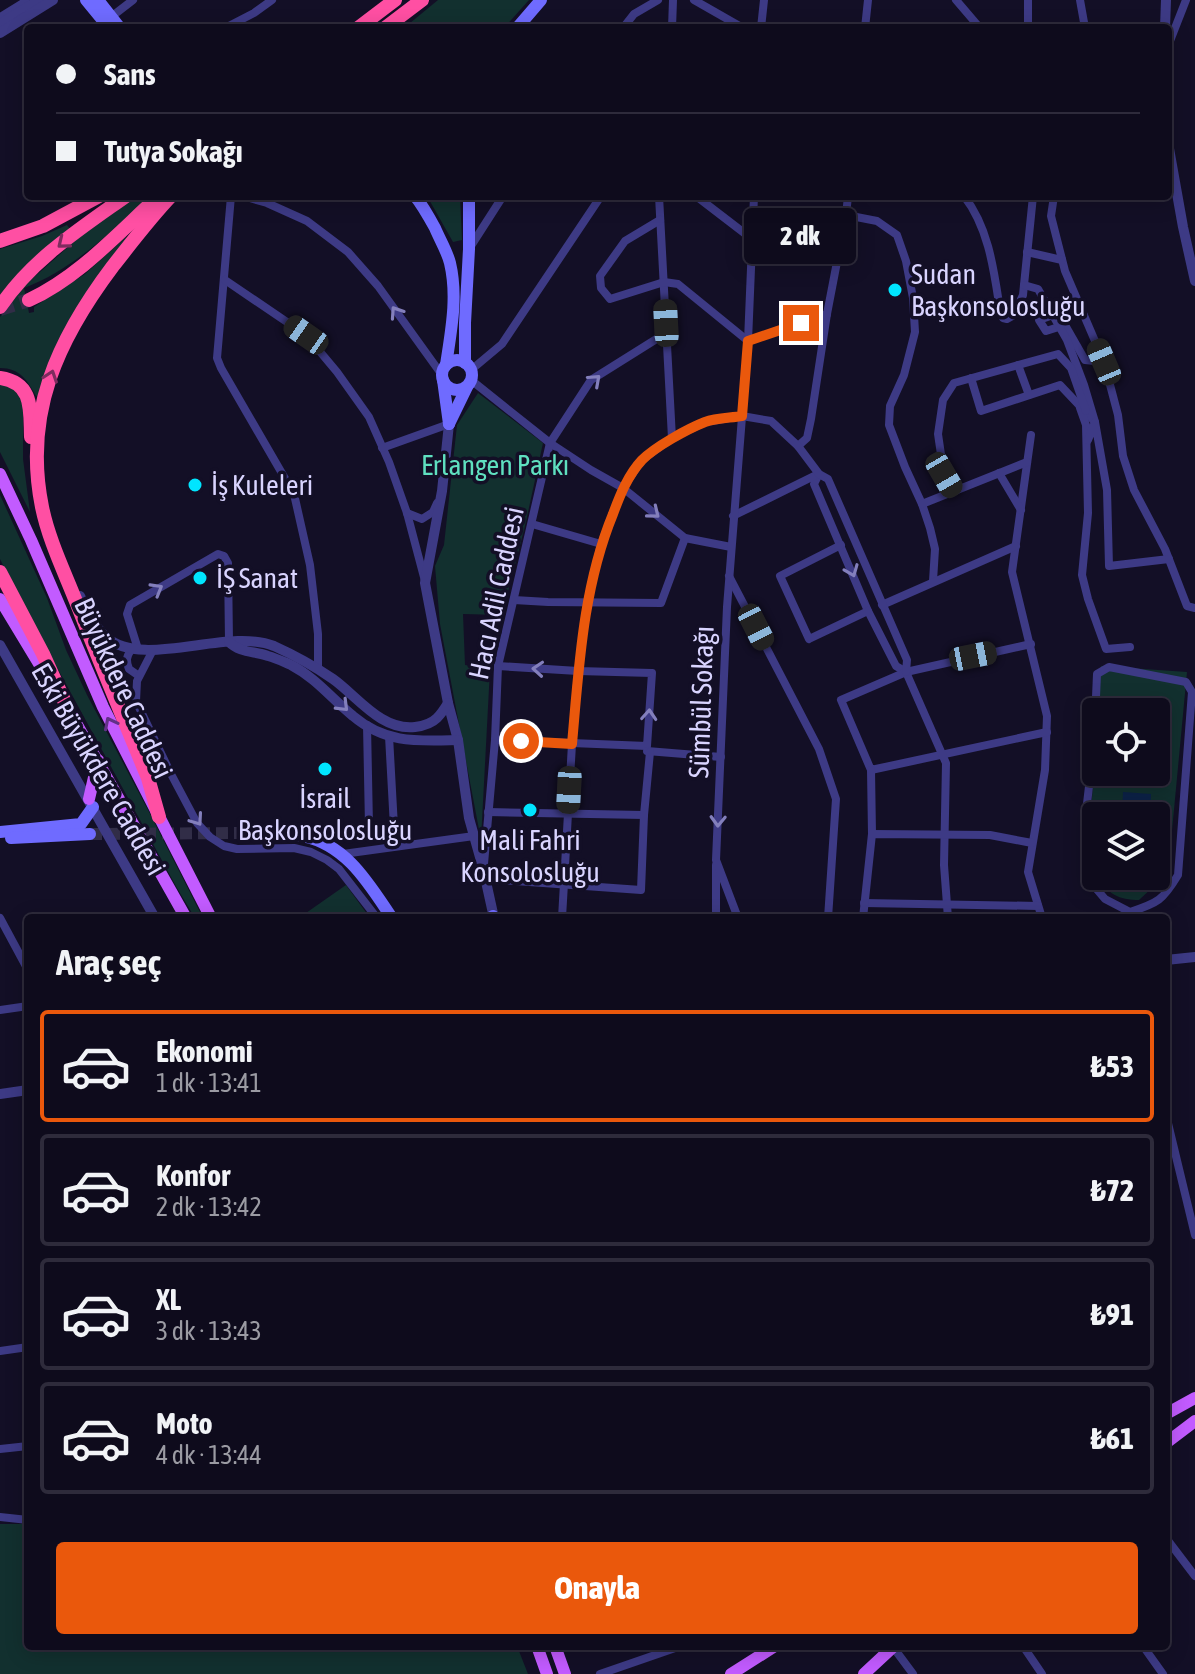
<!DOCTYPE html>
<html lang="tr">
<meta charset="utf-8">
<style>
:root{--surface:#0e0b1c;--page:#1c1929;--text:#f1f3f6;--muted:#9b9ba3;--line:#2e2b3b;--accent:#ea580c}
body{margin:0;font-family:"Asap Condensed",sans-serif;background:var(--page);color:var(--text);height:100vh;display:flex;flex-direction:column;font-size:30px;white-space:nowrap}
*{box-sizing:border-box;margin:0}
p{font-size:26px;color:var(--muted)}
.icon{flex:none;width:44px;height:44px;fill:none;stroke:currentColor;stroke-width:2;stroke-linecap:round;stroke-linejoin:round}
.map{position:relative;flex:1;overflow:hidden}
.side{position:absolute;left:24px;top:914px;width:1146px;height:736px;display:flex;flex-direction:column;background:var(--surface);border-radius:8px;box-shadow:0 4px 20px #0003,0 0 0 2px var(--line)}
.side>*{flex:none}
.hud{position:absolute;left:24px;top:24px;width:1148px;height:176px;border-radius:8px;box-shadow:0 4px 20px #0003,0 0 0 2px var(--line);display:grid;align-content:center;height:176px;padding:0 32px;background:var(--surface)}
.controls{position:absolute;left:1082px;top:698px;display:grid;gap:16px}
.controls a{display:grid;place-items:center;width:88px;height:88px;border-radius:8px;background:var(--surface);box-shadow:0 4px 20px #0003,0 0 0 2px var(--line);font-size:40px}
.end{position:absolute;width:36px;height:36px;margin:-18px;border:10px solid #ea580c;background:#fff;box-shadow:0 0 0 4px #fff}
.from{border-radius:50%}
.bubble{position:absolute;height:56px;border-radius:8px;background:var(--surface);box-shadow:0 4px 20px #0003,0 0 0 2px var(--line);font-size:26px;font-weight:800;line-height:56px;text-align:center}
.car{position:absolute;width:24px;height:48px;margin:-24px -12px;border-radius:10px;box-shadow:0 0 6px 2px #0007;background:linear-gradient(#222 24%,#8ab4d8 0 40%,#222 0 76%,#8ab4d8 0 86%,#222 0)}
.hud b{display:flex;align-items:center;gap:28px;height:76px;font-size:30px}
.hud b+b{border-top:2px solid var(--line)}
.hud i{width:20px;height:20px;background:var(--text)}
ul{padding:0;list-style:none}
li{display:flex;align-items:center;gap:24px;height:112px;margin:0 16px 12px;padding:0 16px;border:4px solid var(--line);border-radius:8px}
li div{flex:1}
li b{display:block;font-size:30px}
li em{font-style:normal;font-weight:800}
li.on{border-color:var(--accent)}
li>.icon{width:72px;height:72px;stroke-width:1.5}
h2{padding:0 32px;font-size:36px;line-height:96px}
.button{display:flex;gap:16px;margin-top:auto;padding:16px 32px}
.button a{flex:1;height:92px;border-radius:8px;background:var(--accent);color:#fff;font-size:32px;font-weight:800;line-height:92px;text-align:center}
.map>svg:first-child{display:block}
</style>
<div class="map">
<svg width="1195" height="1674" viewBox="0 0 1195 1674">
<rect width="100%" height="100%" fill="#130f26"/>
<g fill="#12302f">
<path d="M438,0h91l-25,28h-100z"/>
<path d="M137,196h16c-40,33 -80,74 -129,92l5,25 5,-1v-5l51,-33 41,-37 3,2 -90,156 -3,1c-9,-16 -16,-28 -36,-28v-51l23,-30 53,-47z"/>
<path d="M427,196h33l2,44 -9,2z"/>
<path d="M67,225l3,4 -47,40 -23,26v-46l42,-13z"/>
<path d="M0,383l9,1 14,17v58l7,53 -30,-60z"/>
<path d="M478,393l65,50 -18,83 -23,89 -39,-1 2,51 25,4 -9,171 -41,-216 -5,-58 9,-21 13,-120z"/>
<path d="M0,495l47,103 19,52 21,45 61,115 55,108h-8l-18,-30 -155,-285 -22,-44z"/>
<path d="M1101,666l86,6 -19,201 -29,27c-20,0 -32,-6 -41,-24h58v-60h-60v55l-4,-8 -1,-52 5,-70v31h60v-60h-58z"/>
<path d="M346,885l24,33h-60l-4,-5z"/>
<path d="M0,1524h28v122h489l11,28h-528z"/>
</g>
<path fill="#0c2248" d="M1123,792l28,2 -1,22h-28z"/>
<g fill="none" stroke-linecap="round" stroke-linejoin="round">
<path stroke="#312d47" stroke-width="12" stroke-dasharray="12 6" stroke-linecap="butt" d="M90,834l156,-1"/>
<path stroke="#312d47" stroke-width="14" stroke-dasharray="14 7" stroke-linecap="butt" d="M0,309l29,-9"/>
<path stroke="#3d3a85" stroke-width="6" d="M0,16l26,-16"/>
<g stroke="#3d3a85" stroke-width="8">
<path d="M694,0l49,28"/>
<path d="M956,0l24,28"/>
<path d="M1028,0v28"/>
<path d="M1080,0l5,28"/>
<path d="M111,17l22,-17"/>
<path d="M225,28l29,-15 18,-13"/>
<path d="M623,28l11,-14 24,-14"/>
<path d="M672,28l1,-28"/>
<path d="M761,28l3,-28"/>
<path d="M865,28l3,-28"/>
<path d="M1168,46l18,-46"/>
<path d="M231,196l-14,162 4,10 73,126 16,71 8,69v35"/>
<path d="M243,196l24,7 40,18 41,31 30,34 64,89"/>
<path d="M659,196l13,242"/>
<path d="M696,196l56,43 31,2 63,-26 31,6 20,14 9,26 7,37 2,34 -11,43 -14,31 -1,19 16,42 17,37 8,24 5,21 -2,32"/>
<path d="M964,196c25,32 30,75 36,114l3,8 4,1 7,-4 9,-20 10,-99"/>
<path d="M1054,196l-3,20 14,55 39,91 14,53 5,41 11,34 31,59 22,57 8,2"/>
<path d="M660,220l-35,21 -25,35 1,12 9,11 54,-17 14,2 70,57 79,-27"/>
<path d="M469,249l34,-53"/>
<path d="M1027,252l35,8"/>
<path d="M225,280l81,55 31,37 32,45 20,45 18,51 18,68"/>
<path d="M1053,315l-14,5 7,11 19,-6 20,35 19,2"/>
<path d="M1018,365l11,30"/>
<path d="M471,370l31,-26 99,-148"/>
<path d="M971,378l10,33 79,-26 35,37 -11,-37 -17,-45 -29,-51 -14,-4"/>
<path d="M471,380l79,63 41,27 32,18 62,50 46,9"/>
<path d="M1080,408l6,17 2,88 -6,62 6,24 18,50 24,-2"/>
<path d="M1031,435l-19,137 35,144 -2,54 -17,102 14,46"/>
<path d="M1088,440l7,-18 12,68 2,76 60,-7"/>
<path d="M798,446l9,-8 4,-19 16,-105 19,-99 2,-19"/>
<path d="M382,448l67,-24"/>
<path d="M999,473l22,37"/>
<path d="M819,474l-5,10 54,127 28,55 10,6"/>
<path d="M953,491l-9,-16 -6,-41 5,-34 11,-17 104,-29 13,14 15,43"/>
<path d="M922,504l105,-42"/>
<path d="M407,513l15,6 11,-7 4,-9"/>
<path d="M733,516l85,-42"/>
<path d="M532,524l69,20"/>
<path d="M841,545l-61,31 29,63 59,-28"/>
<path d="M729,576l90,173 17,50 -8,119"/>
<path d="M514,600l34,2 113,1 24,-65"/>
<path d="M882,605l134,-59"/>
<path d="M1031,644l-125,28 -65,28 30,70 176,-38"/>
<path d="M138,649l-11,-35 3,-9 88,-51 6,2 4,7 1,79"/>
<path d="M131,650c-5,7 -5,11 -2,19l10,7"/>
<path d="M153,650l-16,31 -1,20 35,73 26,49 13,14 14,9 13,3 57,-1 17,4 16,8 12,9 38,49"/>
<path d="M1109,667l77,15 6,10 -14,183c-15,25 -20,28 -48,37l-25,-13 -17,-20 -3,-58 9,-78 3,-69z"/>
<path d="M906,672l40,91 -2,102 4,53"/>
<path d="M367,725l2,101"/>
<path d="M389,736l5,91"/>
<path d="M495,740l152,6 5,-73 -74,-2 -80,-5"/>
<path d="M647,751l74,6"/>
<path d="M871,770l1,64"/>
<path d="M488,812l156,3"/>
<path d="M343,854l131,-18"/>
<path d="M484,864l11,-124 3,-74 52,-223 41,-63 75,-47"/>
<path d="M486,879l155,11 3,-75 6,-63"/>
<path d="M864,903l174,3"/>
<path d="M0,918l28,52"/>
<path d="M562,918l10,-174 6,-73 9,-68 14,-59 22,-56 19,-28 30,-22 34,-16 36,-6 29,5 27,25 21,28 9,5 79,181 -1,12"/>
<path d="M716,918v-53"/>
<path d="M738,918l-22,-58 11,-253 21,-266 6,-145"/>
<path d="M863,918l9,-84 118,1 42,8"/>
<path d="M0,1010l28,-4"/>
<path d="M1166,1115l29,120"/>
<path d="M0,1351l28,-4"/>
<path d="M0,1449l28,-3"/>
<path d="M0,1517l28,3"/>
<path d="M1166,1538l29,38"/>
<path d="M1023,1646l19,28"/>
<path d="M1143,1646l20,28"/>
<path d="M893,1647l20,27"/>
<path d="M600,1674l81,-28"/>
</g>
<g stroke="#3d3a85" stroke-width="10">
<path d="M0,24l39,-24"/>
<path d="M1165,28l1,-28"/>
<path d="M0,33l53,-33"/>
<path d="M1168,143l15,84 12,54"/>
<path d="M449,424l-7,67 -17,92 23,120 10,37 11,78 14,50 11,50"/>
<path d="M80,596c7,14 15,31 26,41 37,33 121,-10 168,9 20,9 40,20 59,33 24,17 48,52 82,48 8,-1 16,-3 22,-9 4,-4 8,-10 11,-15"/>
<path d="M229,642c11,11 25,9 39,14 8,2 16,6 23,9 25,13 41,34 62,51 33,28 65,25 105,24"/>
<path d="M0,645l155,273"/>
<path d="M1166,960l29,-3"/>
<path d="M0,1094l28,-4"/>
</g>
<g stroke="#6f6bff" stroke-width="12">
<path d="M86,0l23,28"/>
<path d="M98,0l22,28"/>
<path d="M517,28l24,-28"/>
<path d="M415,196c8,10 14,21 20,32 5,12 12,23 15,35 8,34 1,68 -4,102"/>
<circle cx="457" cy="375" r="15"/>
<path d="M465,363v-40l4,-74v-53"/>
<path d="M443,380l6,44"/>
<path d="M449,424l18,-37"/>
<path d="M0,832l81,-8 12,-17"/>
<path d="M246,833c19,1 38,0 57,3 44,9 66,48 89,82"/>
<path d="M11,838l79,-4"/>
<path d="M490,918l3,-2"/>
</g>
<g stroke="#c25bff" stroke-width="12">
<path d="M0,474l31,66 72,167 108,211"/>
<path d="M0,599l50,83"/>
<path d="M63,700l123,218"/>
<path d="M89,799l9,-39"/>
<path d="M1166,1414l29,-16"/>
<path d="M1166,1443l29,-22"/>
<path d="M537,1646l10,28"/>
<path d="M555,1646l10,28"/>
<path d="M731,1674l44,-28"/>
<path d="M864,1674l30,-28"/>
</g>
<g stroke="#ff4fa3" stroke-width="14">
<path d="M358,28l37,-28"/>
<path d="M385,28l37,-28"/>
<path d="M0,241l43,-15 56,-30"/>
<path d="M29,300c50,-23 89,-67 130,-104"/>
<path d="M0,307c31,-47 81,-79 126,-111"/>
<path d="M0,378c34,5 30,32 31,59"/>
<path d="M0,572l43,82 24,53"/>
<path d="M159,817l-11,-39c-24,-58 -48,-115 -71,-174 -12,-31 -28,-63 -35,-97 -19,-94 16,-168 71,-241 19,-24 37,-48 58,-70"/>
</g>
</g>
<defs><path id="oneway-chevron" d="M-2-3.5L2.5 0L-2 3.5" fill="none" stroke-width="1.6" stroke-linecap="round" stroke-linejoin="round" transform="scale(2)"/></defs>
<g stroke="#7d2c5e">
<use href="#oneway-chevron" transform="translate(63 243) rotate(141)"/>
<use href="#oneway-chevron" transform="translate(51 376) rotate(-71)"/>
</g>
<g stroke="#837fbc">
<use href="#oneway-chevron" transform="translate(396 312) rotate(-124)"/>
<use href="#oneway-chevron" transform="translate(595 380) rotate(-42)"/>
<use href="#oneway-chevron" transform="translate(654 513) rotate(39)"/>
<use href="#oneway-chevron" transform="translate(852 571) rotate(68)"/>
<use href="#oneway-chevron" transform="translate(157 589) rotate(-30)"/>
<use href="#oneway-chevron" transform="translate(538 669) rotate(-176)"/>
<use href="#oneway-chevron" transform="translate(343 706) rotate(45)"/>
<use href="#oneway-chevron" transform="translate(649 715) rotate(-86)"/>
<use href="#oneway-chevron" transform="translate(197 820) rotate(55)"/>
<use href="#oneway-chevron" transform="translate(718 821) rotate(92)"/>
</g>
<use stroke="#623188" href="#oneway-chevron" transform="translate(110 723) rotate(-117)"/>
<g fill="none" stroke-linecap="round" stroke-linejoin="round">
<path stroke="#ea580c" stroke-width="10" d="M521,741l51,3c7,-78 11,-157 41,-230 7,-19 15,-39 29,-54 13,-13 45,-31 63,-38 11,-4 25,-4 37,-6l6,-75 53,-18"/>
</g>
<g fill="#00e5ff" stroke="#130f26" stroke-width="3">
<circle cx="895" cy="290" r="8"/>
<circle cx="195" cy="485" r="8"/>
<circle cx="200" cy="578" r="8"/>
<circle cx="325" cy="769" r="8"/>
<circle cx="530" cy="810" r="8"/>
</g>
<g text-anchor="middle" stroke-width="7" stroke-linejoin="round" paint-order="stroke">
<g font-size="28" fill="#d9d4ff" stroke="#130f26" text-anchor="start">
<text x="911" y="284">Sudan<tspan x="911" dy="32">Başkonsolosluğu</tspan></text>
<text x="211" y="495">İş Kuleleri</text>
<text x="216" y="588">İŞ Sanat</text>
<text x="325" y="808" text-anchor="middle">İsrail<tspan x="325" dy="32">Başkonsolosluğu</tspan></text>
<text x="530" y="850" text-anchor="middle">Mali Fahri<tspan x="530" dy="32">Konsolosluğu</tspan></text>
</g>
<g font-size="28" fill="#5fe0c0" stroke="#130f26">
<text x="495" y="475">Erlangen Parkı</text>
</g>
<g font-size="28" fill="#d9d4ff" stroke="#130f26">
<text transform="translate(496 593) rotate(-78)" y="10">Hacı Adil Caddesi</text>
<text transform="translate(124 688) rotate(65)" y="10">Büyükdere Caddesi</text>
<text transform="translate(701 702) rotate(-88)" y="10">Sümbül Sokağı</text>
<text transform="translate(99 769) rotate(60)" y="10">Eski Büyükdere Caddesi</text>
</g>
</g>
</svg>
<div class="controls">
<a><svg class="icon" aria-label="locate" viewBox="0 0 24 24"><circle cx="12" cy="12" r="6"/><path d="M12 2v4M12 18v4M2 12h4M18 12h4"/></svg></a>
<a><svg class="icon" aria-label="layers" viewBox="0 0 24 24"><path d="M12 4l9 5-9 5-9-5zM3 14l9 5 9-5"/></svg></a>
</div>
<i class="end from" style="left:521px;top:741px"></i>
<i class="end" style="left:801px;top:323px"></i>
<div class="bubble" style="left:744px;top:208px;width:112px">2 dk</div>
<i class="car" style="left:666px;top:323px;rotate:357deg"></i>
<i class="car" style="left:306px;top:335px;rotate:305deg"></i>
<i class="car" style="left:1104px;top:362px;rotate:337deg"></i>
<i class="car" style="left:944px;top:475px;rotate:150deg"></i>
<i class="car" style="left:756px;top:627px;rotate:153deg"></i>
<i class="car" style="left:973px;top:656px;rotate:79deg"></i>
<i class="car" style="left:569px;top:790px;rotate:183deg"></i>
<div class="hud">
<b><i class="from"></i>Sans</b>
<b><i></i>Tutya Sokağı</b>
</div>
<section class="side">
<h2>Araç seç</h2>
<ul>
<li class="on"><svg class="icon" aria-label="car" viewBox="0 0 24 24"><path d="M5 17H2v-5l4-1 3-4h7l3 4 3 1v5h-3M9 17h6M6 11h13"/><circle cx="7" cy="17" r="2"/><circle cx="17" cy="17" r="2"/></svg><div><b>Ekonomi</b><p>1 dk · 13:41</p></div><em>₺53</em></li>
<li><svg class="icon" aria-label="car" viewBox="0 0 24 24"><path d="M5 17H2v-5l4-1 3-4h7l3 4 3 1v5h-3M9 17h6M6 11h13"/><circle cx="7" cy="17" r="2"/><circle cx="17" cy="17" r="2"/></svg><div><b>Konfor</b><p>2 dk · 13:42</p></div><em>₺72</em></li>
<li><svg class="icon" aria-label="car" viewBox="0 0 24 24"><path d="M5 17H2v-5l4-1 3-4h7l3 4 3 1v5h-3M9 17h6M6 11h13"/><circle cx="7" cy="17" r="2"/><circle cx="17" cy="17" r="2"/></svg><div><b>XL</b><p>3 dk · 13:43</p></div><em>₺91</em></li>
<li><svg class="icon" aria-label="car" viewBox="0 0 24 24"><path d="M5 17H2v-5l4-1 3-4h7l3 4 3 1v5h-3M9 17h6M6 11h13"/><circle cx="7" cy="17" r="2"/><circle cx="17" cy="17" r="2"/></svg><div><b>Moto</b><p>4 dk · 13:44</p></div><em>₺61</em></li>
</ul>
<div class="button"><a>Onayla</a></div>
</section>
</div>
